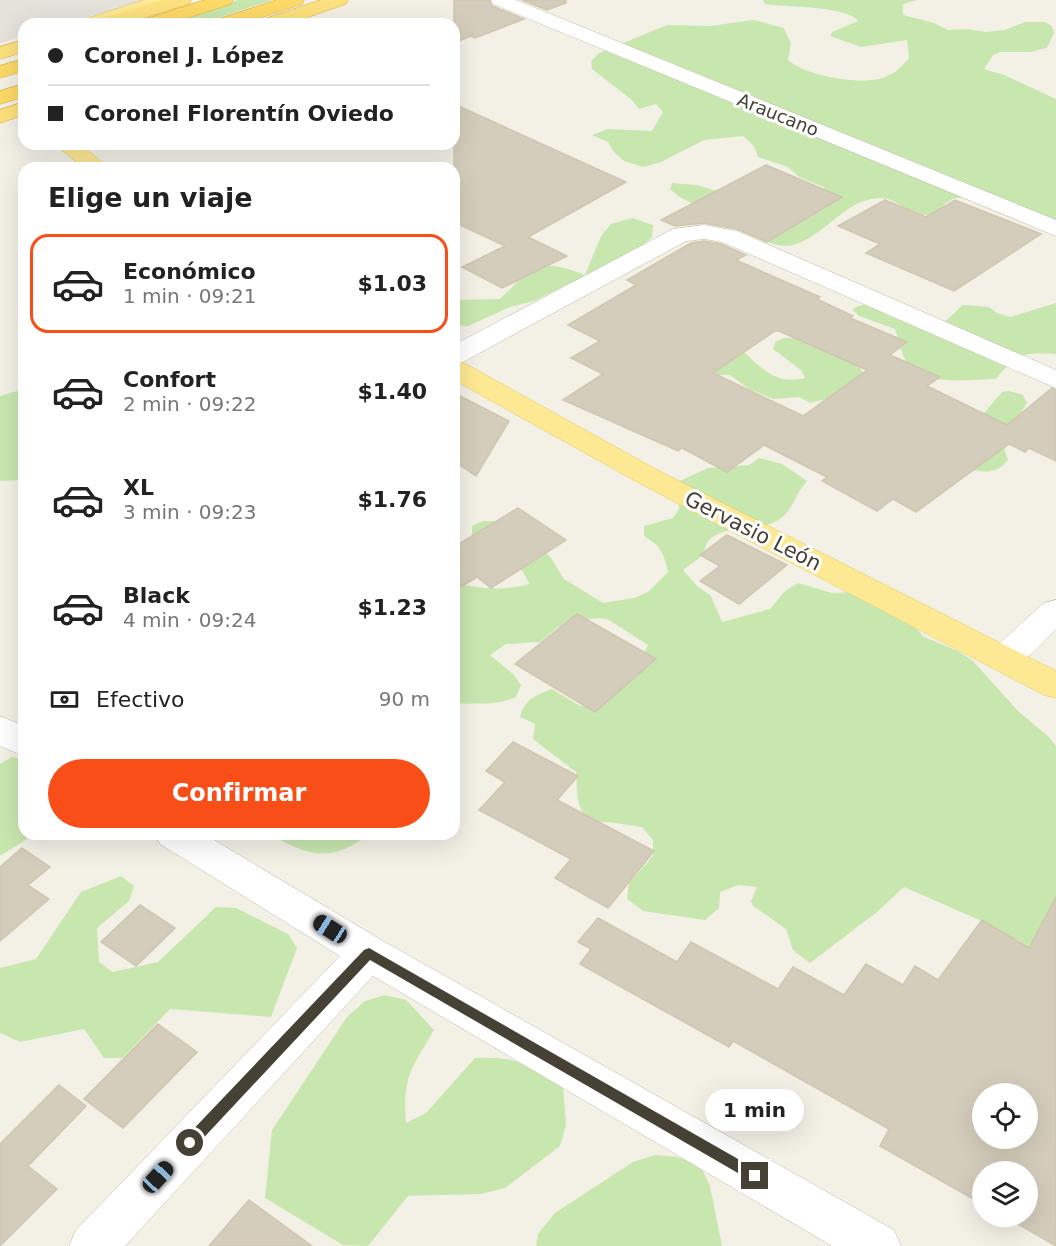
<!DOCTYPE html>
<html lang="es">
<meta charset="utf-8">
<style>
:root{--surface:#fff;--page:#f6f6f6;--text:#222;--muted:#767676;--line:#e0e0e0;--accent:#f94e17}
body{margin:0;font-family:"DejaVu Sans",sans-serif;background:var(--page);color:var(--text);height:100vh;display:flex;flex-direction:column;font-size:22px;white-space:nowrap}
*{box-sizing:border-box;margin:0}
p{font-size:20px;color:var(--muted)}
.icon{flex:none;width:33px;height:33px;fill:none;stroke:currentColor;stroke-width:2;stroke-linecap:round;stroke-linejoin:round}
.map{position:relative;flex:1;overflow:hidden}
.drawer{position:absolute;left:18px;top:162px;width:442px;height:678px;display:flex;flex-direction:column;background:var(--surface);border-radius:18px;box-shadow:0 6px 24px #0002}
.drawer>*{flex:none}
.top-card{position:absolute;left:18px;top:18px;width:442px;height:132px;border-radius:18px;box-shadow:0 6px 24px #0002;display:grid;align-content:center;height:132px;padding:0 30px;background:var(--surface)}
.buttons{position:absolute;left:972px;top:1083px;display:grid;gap:12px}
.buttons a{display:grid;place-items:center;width:66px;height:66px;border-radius:50%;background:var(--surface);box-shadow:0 6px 24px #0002;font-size:30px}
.end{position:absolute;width:27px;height:27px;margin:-14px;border:8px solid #464135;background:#fff;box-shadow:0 0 0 3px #fff}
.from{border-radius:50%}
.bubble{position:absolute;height:42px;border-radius:21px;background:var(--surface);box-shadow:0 6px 24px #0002;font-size:20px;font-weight:800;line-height:42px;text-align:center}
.car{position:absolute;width:18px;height:36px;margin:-18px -9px;border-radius:8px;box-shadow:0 0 4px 2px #0007;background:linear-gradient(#222 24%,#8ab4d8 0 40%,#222 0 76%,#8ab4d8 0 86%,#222 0)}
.top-card b{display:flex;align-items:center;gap:21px;height:57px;font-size:22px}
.top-card b+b{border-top:2px solid var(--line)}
.top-card i{width:15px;height:15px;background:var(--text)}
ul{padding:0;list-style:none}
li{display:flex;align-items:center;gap:18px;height:99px;margin:0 12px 9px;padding:0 18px;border:3px solid transparent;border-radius:18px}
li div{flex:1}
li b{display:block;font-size:22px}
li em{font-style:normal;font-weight:800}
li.on{border-color:var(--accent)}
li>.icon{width:54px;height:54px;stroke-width:1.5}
h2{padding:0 30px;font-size:27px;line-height:72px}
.pay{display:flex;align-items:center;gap:15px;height:66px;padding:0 30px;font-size:22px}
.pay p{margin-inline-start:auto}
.cta{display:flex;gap:12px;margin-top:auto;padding:12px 30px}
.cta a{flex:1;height:69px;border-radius:36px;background:var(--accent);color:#fff;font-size:24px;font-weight:800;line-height:69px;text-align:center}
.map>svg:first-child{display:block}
</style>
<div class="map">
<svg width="1056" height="1246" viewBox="0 0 1056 1246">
<rect width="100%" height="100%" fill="#f3f0e6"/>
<path fill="#e5e1db" d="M0,0h144l-80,24h-40v12l-24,7z"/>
<g fill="#c8e7af">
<path d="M238,0h34l-72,24h-33z"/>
<path d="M763,0h154l-14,4v11l31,8 14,7 19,-1 19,3 19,-2 20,-8h20l7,4 2,7 -7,15 -17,4h-30l-7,3 -9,14 20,6 52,24v127l-87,-28c-7,0 -13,-1 -18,2 -11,5 -15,19 -31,14 -23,-6 -28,-23 -56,-13 -29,10 -55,51 -86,44 -22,-5 -34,-22 -51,-30 -21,-9 -42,-10 -57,-26l2,-6 24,2 21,6 18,9 90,-6 -1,-7 -25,-10 -11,-10 -30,-10 -4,-11 -11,-10 -39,4 -43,22 -18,5 -19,-6 -11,-10 -5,-9 -16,-7 16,-6 44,2 11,-19 -7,-8 -17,5 -7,-9 -40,-31 -1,-8 8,-8 68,-28 43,1 43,-6 31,8 7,16 -3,16c18,16 66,24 91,19 13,-3 22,-11 30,-21l-2,-18 -46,7 -31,-11 2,-4 26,-11c-11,-15 -73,-14 -93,-17z"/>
<path d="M632,218l21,7 -1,12 -23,21 -34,19 -23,5 -38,19 -24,6 -42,19h-13l-1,-26 46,-1c33,-32 39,-42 85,-24l16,-39 10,-12z"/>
<path d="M1056,303v51c-34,-1 -38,-2 -60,25 -25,0 -69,8 -88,-14 -6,-8 -9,-26 -13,-36l-36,-13 -7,-7c24,-12 24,3 42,9 14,6 37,11 51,3 6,-4 12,-11 18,-16l26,2 8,6 13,4z"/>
<path d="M784,338h14l59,27 13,15 -35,17 -25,6 -11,-6 -26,2 -24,-10 -19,-14h-28l40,-25c20,19 34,35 63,28l-4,-8 -28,-21 2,-7z"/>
<path d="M24,389v91l-24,1v-85z"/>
<path d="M1009,391l14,4 4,8 -25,38 6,19c-13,16 -26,12 -43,8l13,-48 24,-28z"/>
<path d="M759,458l23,6 25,17c-11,11 -13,28 -27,38 -20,13 -45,5 -66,17 -9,5 -8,13 -12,19 -5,6 -14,10 -19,15l14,16 14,10 11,26 48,-13 15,-18 13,-8 34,10 33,-1 39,23 20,22 34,14 15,10 45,50 31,26 7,9v220l-23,-8 -12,-16 -37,-20 -80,-35 -27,25 -67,51 -17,-13 -7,-21 -33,-23 -2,-5 6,-14 -19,-2 -18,7 -1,16 -14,12 -62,-9 -16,-12 2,-16 24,-27v-16l-11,-13c-17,-2 -32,-6 -50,-5 -18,-14 -14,-29 -16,-50l-43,-33 2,-15 -15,-7c5,-18 16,-22 32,-28l28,17 18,-1 31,-50 16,-4 3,-6 -39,-25 -10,-2 -26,3 -15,6 -18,15 -34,2 -16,11 23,19 8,11 -5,12c-25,10 -37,5 -61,7v-121c24,6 50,8 74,1 -8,-25 -36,-35 -57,-47v-11l11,-5 32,1 36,36 13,21 39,24 31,-5 14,-6 20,-20c-5,-20 -6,-25 -24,-36v-10l29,-8 6,-9 1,-28 28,-13 41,-3z"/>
<path d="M12,757l12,2v75h11l-35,22v-92z"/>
<path d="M270,834h99c-37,29 -61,23 -99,0z"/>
<path d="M121,876l13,10 -5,15 -32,27 2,34 14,10 45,-10 58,-55 20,1 52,26 9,14 -26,69 -101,-8 -47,49h-19l-20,-29 -64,13 -20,-9v-65l36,-9 45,-67z"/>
<path d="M385,995l21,5 28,30c-22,38 -32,47 -28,93l20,-10 49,-55c44,-2 52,7 88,29l3,38 -6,21 -55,42 -24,6 -73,2 -40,50 -25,-1 -78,-47 7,-68 75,-113 18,-16z"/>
<path d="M655,1155l22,2 23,8 10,21 12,60h-186l2,-12 17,-21 78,-51z"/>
</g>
<g fill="#d4cdbb" stroke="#cfc6af" stroke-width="1.5" fill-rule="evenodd">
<path d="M454,0h35l3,6 32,13 -49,19 -4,-2 -17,7z"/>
<path d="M522,0h44v3l-19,7z"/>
<path d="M454,104l172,78 -98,55 39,19 -65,32 -40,-21 43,-21 -51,-24z"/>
<path d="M766,165l76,32 -75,45 -30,-13 -33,-6 -29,3 -14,-6z"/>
<path d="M885,200l41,17 29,-17 86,34 -87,57 -88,-38 14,-9 -42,-18z"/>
<path d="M704,241l17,3 25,11 -10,5 84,37 -3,2 36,17 -3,2 57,24 -17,13 50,22 -13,9 80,39 45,-37 4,2v71l-27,-13 -4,4 -16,-8 -93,68 -23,-13 -16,12 -55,-30 5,-4 -63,-32 -37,27 -45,-24 -4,3 -115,-51 40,-26 -32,-16 29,-17 -32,-16 68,-40 -9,-5 64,-37zM775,331h4l88,39 -64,46 -90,-43z"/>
<path d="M454,393l55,28 -33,55 -22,-15z"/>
<path d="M518,508l48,32 -75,48 -14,-11 -23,14v-44z"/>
<path d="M727,535l60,30 -48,39 -39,-23 20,-15 -20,-11z"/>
<path d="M577,614l79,45 -61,53 -80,-48z"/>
<path d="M513,742l65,34 -21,24 97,51 -46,57 -53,-30 16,-19 -92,-49 26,-28 -19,-11z"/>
<path d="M22,848l28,19 -22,18 21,14 -49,42v-74z"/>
<path d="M1056,897v349l-52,-30h24v-44h-46v32l-102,-58 9,-17 -156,-88 -4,6 -149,-83 11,-15 -13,-7 20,-24 79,44 14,-20 87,47 15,-22 51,28 22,-31 37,21 12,-19 23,14 44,-60 47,28zM982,1094h46v44h-46z"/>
<path d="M140,905l35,23 -39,38 -35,-24z"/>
<path d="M158,1024l39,28 -74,76 -39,-29z"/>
<path d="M59,1085l27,21 -58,60 29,23 -57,57v-102z"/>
<path d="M249,1200l63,46h-103z"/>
</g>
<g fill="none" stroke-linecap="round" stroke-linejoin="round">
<g stroke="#beb9a9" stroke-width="1">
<g id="minor">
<path d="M491,0h25l540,220v16l-563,-232z"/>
<path d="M704,225l33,6 319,139v18l-334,-146 -18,-3 -18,2 -223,121 -9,2v-19l219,-116z"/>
<path d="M1056,600v29c-19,18 -38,46 -65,38l-5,-8 5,-8 53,-48z"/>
<path d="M0,716l24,10v30l-24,-10z"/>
<path d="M154,834h50l179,107 511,289 7,16h-69l-459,-270 -248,270h-56l7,-16 264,-274 -180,-112z"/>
</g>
</g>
<g stroke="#e3c964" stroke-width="1">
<g id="primary">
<path d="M144,0h28l-2,4 -61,20h-29l3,-4z"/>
<path d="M55,144h25l29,24h-25z"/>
<path d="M454,361l10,2 195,108 397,200v27l-12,-3 -405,-212 -185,-103z"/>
</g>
</g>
<g stroke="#dcaf37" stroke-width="1">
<g id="trunk">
<path d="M163,0h28l-2,4 -65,20h-30l3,-4z"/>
<path d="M321,0h27l-2,4 -58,20h-29l3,-4z"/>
<path d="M24,40v12l-24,7v-12z"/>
<path d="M24,102v13l-24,8v-13z"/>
</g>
</g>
<g stroke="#dcaf37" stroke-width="1">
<g id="motorway">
<path d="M205,0h28l-2,4 -62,20h-29l3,-4z"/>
<path d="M277,0h27l-2,4 -60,20h-29l3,-4z"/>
<path d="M24,59v12l-24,7v-12z"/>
<path d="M24,84v13l-24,7v-13z"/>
</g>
</g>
<use href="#minor" fill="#fff" fill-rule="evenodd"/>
<use href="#primary" fill="#fde994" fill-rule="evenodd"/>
<use href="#trunk" fill="#fde17e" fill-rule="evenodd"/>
<use href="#motorway" fill="#fdd967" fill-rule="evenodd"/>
</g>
<path fill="#464135" d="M369,948l390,223 2,5 -2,4 -4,2 -5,-2 -380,-220 -175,187 -5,2 -5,-2 -1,-4 1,-5 179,-188z"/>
<g text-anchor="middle" stroke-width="6" stroke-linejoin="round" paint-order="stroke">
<g font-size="18" fill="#464135" stroke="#fff">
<text transform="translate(778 115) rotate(22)" y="6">Araucano</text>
</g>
<g font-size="21" fill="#464135" stroke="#fff">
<text transform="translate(753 531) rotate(27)" y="7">Gervasio León</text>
</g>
</g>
</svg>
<div class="buttons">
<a><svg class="icon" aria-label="locate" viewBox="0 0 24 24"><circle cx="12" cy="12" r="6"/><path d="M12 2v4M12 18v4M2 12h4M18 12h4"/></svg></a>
<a><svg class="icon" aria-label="layers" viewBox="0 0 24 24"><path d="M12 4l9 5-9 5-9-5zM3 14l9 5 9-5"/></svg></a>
</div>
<i class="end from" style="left:190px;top:1143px"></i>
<i class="end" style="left:755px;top:1176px"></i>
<div class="bubble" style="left:705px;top:1089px;width:99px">1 min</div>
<i class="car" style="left:330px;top:929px;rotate:302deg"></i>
<i class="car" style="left:158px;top:1177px;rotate:43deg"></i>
<div class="top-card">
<b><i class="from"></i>Coronel J. López</b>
<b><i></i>Coronel Florentín Oviedo</b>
</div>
<section class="drawer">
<h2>Elige un viaje</h2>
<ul>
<li class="on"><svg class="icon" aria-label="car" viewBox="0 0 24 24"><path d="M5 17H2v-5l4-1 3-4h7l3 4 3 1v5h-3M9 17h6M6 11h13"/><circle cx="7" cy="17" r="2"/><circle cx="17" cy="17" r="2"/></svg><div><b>Económico</b><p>1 min · 09:21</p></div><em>$1.03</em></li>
<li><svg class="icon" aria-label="car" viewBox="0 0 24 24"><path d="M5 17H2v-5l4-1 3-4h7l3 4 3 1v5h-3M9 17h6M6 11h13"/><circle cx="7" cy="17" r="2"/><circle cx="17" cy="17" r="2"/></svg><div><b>Confort</b><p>2 min · 09:22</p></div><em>$1.40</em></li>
<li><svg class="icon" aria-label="car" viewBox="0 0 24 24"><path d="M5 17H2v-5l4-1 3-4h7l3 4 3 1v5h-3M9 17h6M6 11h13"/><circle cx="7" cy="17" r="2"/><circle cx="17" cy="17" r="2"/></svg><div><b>XL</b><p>3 min · 09:23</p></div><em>$1.76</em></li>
<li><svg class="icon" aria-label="car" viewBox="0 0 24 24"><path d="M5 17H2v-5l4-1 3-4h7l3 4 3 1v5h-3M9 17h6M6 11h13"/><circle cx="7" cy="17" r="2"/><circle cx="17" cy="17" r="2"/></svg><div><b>Black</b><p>4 min · 09:24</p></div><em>$1.23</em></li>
</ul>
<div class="pay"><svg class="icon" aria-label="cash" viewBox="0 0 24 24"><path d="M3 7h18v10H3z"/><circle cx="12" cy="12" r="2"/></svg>Efectivo<p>90 m</p></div>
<div class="cta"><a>Confirmar</a></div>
</section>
</div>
